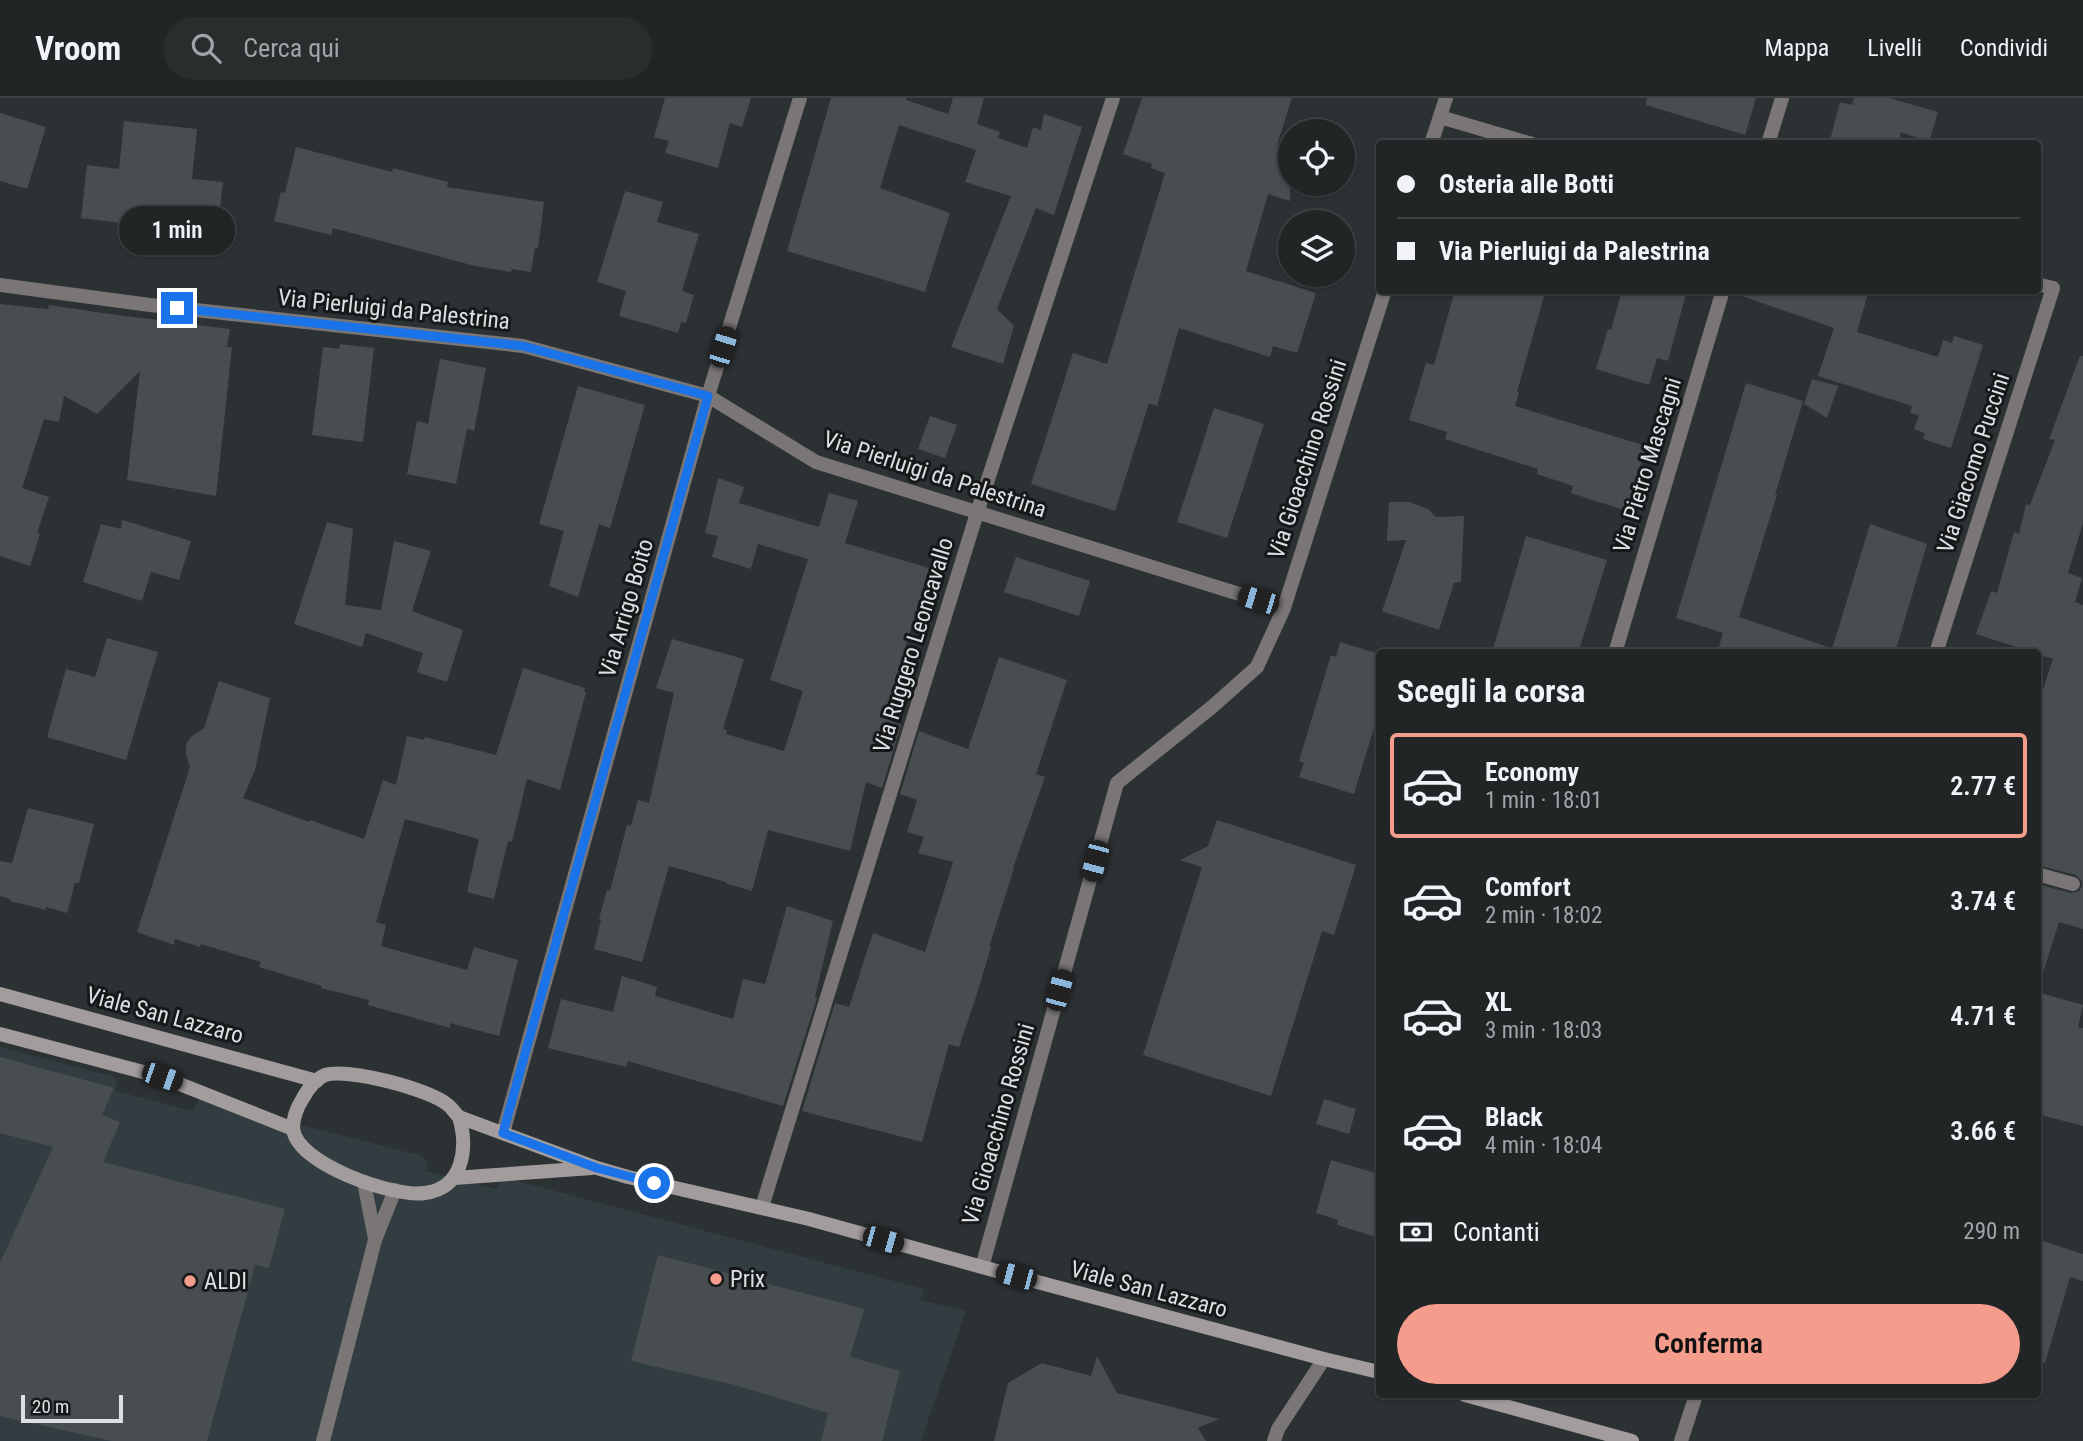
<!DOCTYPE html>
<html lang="it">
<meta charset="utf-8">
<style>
:root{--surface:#212526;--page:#292d2e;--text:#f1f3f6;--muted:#a2a5a7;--line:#3e4243;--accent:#f49d8d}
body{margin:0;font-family:"Roboto Condensed",sans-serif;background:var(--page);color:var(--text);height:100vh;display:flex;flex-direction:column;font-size:26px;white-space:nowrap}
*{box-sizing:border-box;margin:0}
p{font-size:23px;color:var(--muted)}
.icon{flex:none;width:38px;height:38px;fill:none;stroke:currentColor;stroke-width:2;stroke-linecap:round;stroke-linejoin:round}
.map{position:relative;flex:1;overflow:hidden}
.details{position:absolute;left:1376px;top:551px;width:665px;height:749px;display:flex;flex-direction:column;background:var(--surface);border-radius:7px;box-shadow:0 2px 5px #0004,0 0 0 2px var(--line)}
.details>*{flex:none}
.top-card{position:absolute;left:1376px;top:42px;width:665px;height:154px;border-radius:7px;box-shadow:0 2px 5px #0004,0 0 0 2px var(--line);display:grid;align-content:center;height:154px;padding:0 21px;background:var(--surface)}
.tools{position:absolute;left:1278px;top:21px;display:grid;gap:14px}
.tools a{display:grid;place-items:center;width:77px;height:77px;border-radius:50%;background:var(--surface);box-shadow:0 2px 5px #0004,0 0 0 2px var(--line);font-size:35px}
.scale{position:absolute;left:21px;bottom:18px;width:102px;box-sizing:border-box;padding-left:7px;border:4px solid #dde0e2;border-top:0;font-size:19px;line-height:24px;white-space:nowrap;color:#dde0e2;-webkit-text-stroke:5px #161819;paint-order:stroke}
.end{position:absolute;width:32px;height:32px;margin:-16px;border:9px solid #1a73e8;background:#fff;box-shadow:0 0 0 4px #fff}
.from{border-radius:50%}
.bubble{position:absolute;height:49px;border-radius:24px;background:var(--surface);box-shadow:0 2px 5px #0004,0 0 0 2px var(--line);font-size:23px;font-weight:600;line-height:49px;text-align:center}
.car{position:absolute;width:21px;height:42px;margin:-21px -10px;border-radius:9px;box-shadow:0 0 5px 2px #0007;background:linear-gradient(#222 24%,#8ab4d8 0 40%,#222 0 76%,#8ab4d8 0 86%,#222 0)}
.top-card b{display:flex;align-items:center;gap:24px;height:66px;font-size:26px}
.top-card b+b{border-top:2px solid var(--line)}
.top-card i{width:18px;height:18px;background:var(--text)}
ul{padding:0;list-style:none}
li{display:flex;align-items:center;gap:21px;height:105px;margin:0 14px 10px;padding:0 7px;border:4px solid transparent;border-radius:7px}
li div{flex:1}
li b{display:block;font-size:26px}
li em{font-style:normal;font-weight:600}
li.selected{border-color:var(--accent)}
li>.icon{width:63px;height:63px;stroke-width:1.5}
h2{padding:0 21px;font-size:32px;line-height:84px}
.pay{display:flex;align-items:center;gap:18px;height:77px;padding:0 21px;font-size:26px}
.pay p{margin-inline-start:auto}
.action{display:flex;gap:14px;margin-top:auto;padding:14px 21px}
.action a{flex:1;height:80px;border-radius:42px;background:var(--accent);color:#111;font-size:28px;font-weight:600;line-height:80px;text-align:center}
header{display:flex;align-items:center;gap:42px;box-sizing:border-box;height:98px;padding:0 35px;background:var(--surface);border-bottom:2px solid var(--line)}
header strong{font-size:33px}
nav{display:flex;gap:38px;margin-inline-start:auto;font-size:24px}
.search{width:490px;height:63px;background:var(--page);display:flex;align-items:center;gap:18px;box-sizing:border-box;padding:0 24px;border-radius:38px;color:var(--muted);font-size:26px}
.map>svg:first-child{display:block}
</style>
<header>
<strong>Vroom</strong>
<div class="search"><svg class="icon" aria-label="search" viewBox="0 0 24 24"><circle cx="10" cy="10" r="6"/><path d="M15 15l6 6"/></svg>Cerca qui</div>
<nav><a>Mappa</a><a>Livelli</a><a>Condividi</a></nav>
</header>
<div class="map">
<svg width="2083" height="1343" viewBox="0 0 2083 1343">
<rect width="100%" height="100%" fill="#2c3133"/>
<path fill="#323d42" d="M0,949l115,30 2,8 -2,6 78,20 6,-12 223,57 6,5 -3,10 71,18 5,-9 5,-2 418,111 -4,11 46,11 -45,130h-921z"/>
<g fill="#484e50">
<path d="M665,0h86l-9,29 -12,-4 -12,45 -53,-15 4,-12 -15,-4z"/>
<path d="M831,0h76l-1,2 42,14 5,-16h31l-7,26 23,8 -2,6 29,10 6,-21 8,3 3,-16 38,13 -28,88 -18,-7 -39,101 17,17 -11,38 -52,-17 60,-151 -46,-14 11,-32 -77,-25 -19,63 70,25 -25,79 -138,-41z"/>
<path d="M1142,0h150l-15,47 13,4v52l-22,-7 -22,77 70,22 -19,60 -24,-7 -3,11 -91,-29 -22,78 -8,-3 -34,108 -84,-27 42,-131 34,11 58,-191 -14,-5 1,-4 -29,-10z"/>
<path d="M1647,0h109l-11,37 -99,-30z"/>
<path d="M1854,0h35l49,14 -9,30 -28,-10 -3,12h-69l11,-42 12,3z"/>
<path d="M0,15l46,14 -19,62 -27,-8z"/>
<path d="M124,23l73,8 -5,50 31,3 -6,53 -136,-17 6,-53 32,4z"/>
<path d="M296,49l96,25 1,-4 55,14 -1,5 97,15 -6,46h-3l-4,24 -19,-3 -1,3 -36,-6 -142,-38 -2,7 -57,-14 7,-29 4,1z"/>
<path d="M625,93l38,11 -6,20 42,12 -17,57 12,4 -8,28 -5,-1 -3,11 -59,-17 7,-25 -29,-9z"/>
<path d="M1455,192h69l20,6 -27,96h2l-4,14 131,40 -19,65 -56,-18 2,-7 -36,-12 1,-5 -93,-30 2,-7 -38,-12 17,-57 8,2z"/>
<path d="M1622,192h65l-19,71 -11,-3 -8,27 -53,-16 12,-40 3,1z"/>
<path d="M1740,192h129l-12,42 81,25 5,-17 9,3 2,-7 29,9 -32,103 -28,-9 2,-6 -11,-4 5,-14 -9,-2 2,-7 -94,-30 16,-48 -95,-33z"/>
<path d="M0,206l48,5 1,-4 61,9 120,15 -3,18h5l-16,149 -89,-16 13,-109 -43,43 -33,-18 -5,26 -15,-3 -22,69 27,9 -12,36 3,1 -10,32 -30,-10z"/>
<path d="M340,246l34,4 -11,94 -51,-7 11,-88 16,2z"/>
<path d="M2080,258h3v167l-15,50 14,5 -7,24 8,3v324l-24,-7 -16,51 -6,-1v-88l34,9 8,-2 3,-5v-5l-6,-6 -39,-10v-157l16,-49 -77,-25 15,-43 6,2 17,-61 5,2 7,-30 4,1 25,-65 -6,-1z"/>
<path d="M440,261l46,9 -12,63 -7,-2 -11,55 -49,-10 10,-53 11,3z"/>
<path d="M1812,281l26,7 -11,32 -23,-14z"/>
<path d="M1746,285l57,18 -28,94h2l-38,122 92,31 -1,5h-113l6,-20 -47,-15z"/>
<path d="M578,288l67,19 -35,123 -11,-4 -21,73 -29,-11 15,-55 -25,-7z"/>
<path d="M1214,310l50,16 -37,114 -50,-16z"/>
<path d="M930,318l27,9 -12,33 -27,-9z"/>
<path d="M718,380l26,9 -5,16 80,24 10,-34 29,8 -13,42 84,25 -25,84 7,2 -22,66 12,5 -19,63 -16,-6 -16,69 -82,-21 -16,61 -27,-8 1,-1 -57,-16 -27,96 -48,-13 7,-29 -2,-1 8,-29 3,1 17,-66 4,1 7,-26 11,3 25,-110 -18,-5 16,-49 72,20 -21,70 4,1 -1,4 58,17 19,-60 -33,-11 38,-121 -50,-15 -7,25 -39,-12 6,-21 -13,-3z"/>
<path d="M1389,404h20l19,7 8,8 28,-1 -3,66 -7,1 -15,47 -57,-19 24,-71 -19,1z"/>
<path d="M122,422l69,21 -12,39 -28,-8 -9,29 -59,-19 18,-58 20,5z"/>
<path d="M327,424l26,7 -8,76 36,5 13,-69 37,10 -19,60 51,19 -16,52 -30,-10 6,-19 -57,-20 -4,14 -68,-23z"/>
<path d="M1870,426l57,20 -32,109h-64z"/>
<path d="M1526,438l81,24 -29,93h-86z"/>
<path d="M1016,459l74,24 -11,35 -75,-24z"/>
<path d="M107,540l51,14 -32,108 -79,-23 19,-68 29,8z"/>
<path d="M1340,544l39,12v57l-25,83 -55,-17 5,-14 -5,-2 32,-106 5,2z"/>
<path d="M999,559l68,23 -31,94 9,3 -32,91h1l-25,79h2l-16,53 -16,47 -10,-3 -27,98 -120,-31 33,-108 14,4 24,-74 52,19 28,-90 -35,-9 6,-16 -17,-5 10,-32 -17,-6 19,-63 49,18z"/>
<path d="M523,570l62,20 -1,4h2l-26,98 -33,-11 -15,63 -4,-1 -14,58 -27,-7 12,-53 -74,-20 -29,103 10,3 -5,21 86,24 7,-23 44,13 -19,76 -49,-13v5l-82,-23 1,-5 -48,-12 1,-2 -63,-19 2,-5 -60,-18 -1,3 -25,-8 -1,6 -37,-13 53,-165 -4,-12v-11l4,-6 14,-10 15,-47 51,17 -15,72 -12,28 66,24 1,-2 54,19 19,-59 13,5 11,-49 17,4 1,-3 71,18z"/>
<path d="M28,710l66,16 -15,59h-4l-8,30 -21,-6v3l-36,-9v-2l-10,-3v-35l12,2z"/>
<path d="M1217,722l139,45 -22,70 -12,-4 -51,165 -128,-41 59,-188 -22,-7 28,-14z"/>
<path d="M787,808l46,15 -18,76 2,1 -34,108 -155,-45 -2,6 -78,-19 13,-49 52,13 9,-36 35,11 -2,9 78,23 10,-40 22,5z"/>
<path d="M2037,894l46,13 -5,22 5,1v98l-46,-12z"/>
<path d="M0,959l114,31 -12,27 18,7 -17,40 182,47 -16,59 -14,-3 -48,176h-95l-112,-25v-153l53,-116 -53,-14z"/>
<path d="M1324,1001l32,10 -7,25 -33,-10z"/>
<path d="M1331,1062l48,14v64l-42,-13 1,-5 -22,-7z"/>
<path d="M2037,1141l46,15v27l-13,-4 -25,86 -8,-1z"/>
<path d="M658,1157l206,54 -14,48 50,14 -18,70h-61l7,-28 -93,-28 -104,-24z"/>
<path d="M1097,1258l20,37 102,26 -21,9 8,13h-212l14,-58 34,-20 49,13z"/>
</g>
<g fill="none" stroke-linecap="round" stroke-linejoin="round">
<g stroke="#797675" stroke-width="14">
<path d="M1440,19l92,27"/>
<path d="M1431,46l15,-46"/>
<path d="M1768,46l14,-46"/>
<path d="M0,187l150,20 373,41 185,50 108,66 468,146"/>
<path d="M1615,555l108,-363"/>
<path d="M1936,555l117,-365 -16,-4"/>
<path d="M2037,776l36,10"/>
<path d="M503,1035l205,-737 92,-298"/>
<path d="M364,1084l11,57"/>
<path d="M762,1109l215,-694 136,-415"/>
<path d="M982,1169l135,-484 95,-76 45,-40 27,-59 101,-318"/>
<path d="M323,1343l52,-201 20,-50"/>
<path d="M1274,1343l4,-12 46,-70"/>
<path d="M1681,1343l15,-46"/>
</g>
<g stroke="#a29d9c" stroke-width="14">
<path d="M0,896l317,87"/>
<path d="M0,936l162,43 131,52"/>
<path d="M459,1019c9,30 5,71 -34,76 -30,5 -130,-29 -132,-65 0,-10 5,-22 10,-30 5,-9 12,-19 22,-23 24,-7 104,14 123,30 4,3 7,8 11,12l138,51 31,9 181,42 173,48 342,92 55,13"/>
<path d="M454,1080l138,-10"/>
<path d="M1465,1297l167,46"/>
</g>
</g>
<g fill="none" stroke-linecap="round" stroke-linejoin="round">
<path stroke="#1a73e8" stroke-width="9" d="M177,210l346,38 185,50 -205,737 94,35 57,15"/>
</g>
<g fill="#f49d8d" stroke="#161819" stroke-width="2.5">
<circle cx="716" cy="1181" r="7"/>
<circle cx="190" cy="1183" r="7"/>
</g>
<g text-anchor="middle" stroke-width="6" stroke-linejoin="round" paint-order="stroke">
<g font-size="23" fill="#dde0e2" stroke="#161819">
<text transform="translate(394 211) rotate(6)" y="8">Via Pierluigi da Palestrina</text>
<text transform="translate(1307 361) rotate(-72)" y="8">Via Gioacchino Rossini</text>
<text transform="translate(1973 365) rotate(-72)" y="8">Via Giacomo Puccini</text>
<text transform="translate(1647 367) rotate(-73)" y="8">Via Pietro Mascagni</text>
<text transform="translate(935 376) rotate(18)" y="8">Via Pierluigi da Palestrina</text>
<text transform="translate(626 510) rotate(-74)" y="8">Via Arrigo Boito</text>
<text transform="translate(913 547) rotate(-73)" y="8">Via Ruggero Leoncavallo</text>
<text transform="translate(165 917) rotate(15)" y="8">Viale San Lazzaro</text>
<text transform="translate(998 1026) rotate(-74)" y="8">Via Gioacchino Rossini</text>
<text transform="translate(1149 1191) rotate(15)" y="8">Viale San Lazzaro</text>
</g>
<g font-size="23" fill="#dde0e2" stroke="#161819" text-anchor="start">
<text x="730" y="1189">Prix</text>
<text x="204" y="1191">ALDI</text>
</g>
</g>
</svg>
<div class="tools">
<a><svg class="icon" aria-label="locate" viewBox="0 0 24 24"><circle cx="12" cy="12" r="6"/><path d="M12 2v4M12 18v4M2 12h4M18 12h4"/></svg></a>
<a><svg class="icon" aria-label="layers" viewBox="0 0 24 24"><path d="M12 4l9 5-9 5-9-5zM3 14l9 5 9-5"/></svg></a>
</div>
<div class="scale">20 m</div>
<i class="end from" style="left:654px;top:1085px"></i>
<i class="end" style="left:177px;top:210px"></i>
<div class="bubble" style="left:119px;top:108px;width:116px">1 min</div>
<i class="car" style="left:723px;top:249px;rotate:17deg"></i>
<i class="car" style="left:1258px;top:502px;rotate:287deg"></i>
<i class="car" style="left:1095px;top:763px;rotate:195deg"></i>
<i class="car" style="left:1059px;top:892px;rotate:15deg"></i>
<i class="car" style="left:162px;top:979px;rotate:109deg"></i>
<i class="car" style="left:883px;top:1142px;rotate:106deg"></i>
<i class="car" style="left:1016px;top:1178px;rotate:285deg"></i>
<div class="top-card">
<b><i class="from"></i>Osteria alle Botti</b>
<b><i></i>Via Pierluigi da Palestrina</b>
</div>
<section class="details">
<h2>Scegli la corsa</h2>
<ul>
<li class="selected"><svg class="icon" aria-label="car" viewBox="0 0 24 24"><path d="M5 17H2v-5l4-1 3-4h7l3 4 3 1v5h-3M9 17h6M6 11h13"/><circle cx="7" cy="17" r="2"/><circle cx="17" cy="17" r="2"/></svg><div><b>Economy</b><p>1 min · 18:01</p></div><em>2.77 €</em></li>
<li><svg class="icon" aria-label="car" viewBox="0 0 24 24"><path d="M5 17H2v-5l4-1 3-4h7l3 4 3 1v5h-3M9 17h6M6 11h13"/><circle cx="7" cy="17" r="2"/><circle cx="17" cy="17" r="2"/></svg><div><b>Comfort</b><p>2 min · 18:02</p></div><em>3.74 €</em></li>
<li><svg class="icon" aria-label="car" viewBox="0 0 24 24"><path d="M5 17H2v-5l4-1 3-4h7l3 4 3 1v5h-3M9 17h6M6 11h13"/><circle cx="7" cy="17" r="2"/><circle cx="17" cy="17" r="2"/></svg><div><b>XL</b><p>3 min · 18:03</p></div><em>4.71 €</em></li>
<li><svg class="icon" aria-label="car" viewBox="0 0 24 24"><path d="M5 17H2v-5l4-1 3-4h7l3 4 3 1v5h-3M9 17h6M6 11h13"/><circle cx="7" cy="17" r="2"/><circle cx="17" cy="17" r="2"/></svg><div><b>Black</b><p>4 min · 18:04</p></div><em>3.66 €</em></li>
</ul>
<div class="pay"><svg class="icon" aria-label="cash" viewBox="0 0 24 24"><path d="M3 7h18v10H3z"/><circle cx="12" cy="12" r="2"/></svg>Contanti<p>290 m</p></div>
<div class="action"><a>Conferma</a></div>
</section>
</div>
